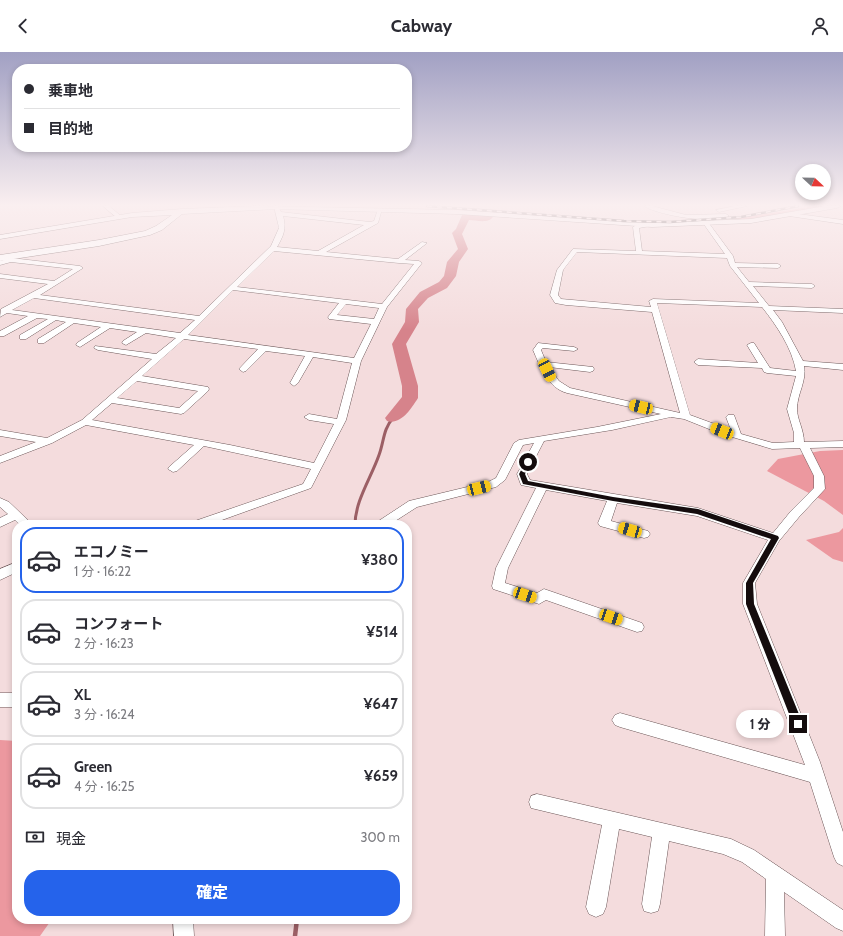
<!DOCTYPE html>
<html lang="ja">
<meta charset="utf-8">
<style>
:root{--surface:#fff;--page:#f2f2f3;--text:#2b2b33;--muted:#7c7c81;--line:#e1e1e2;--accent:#2563eb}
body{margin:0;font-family:Cabin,"Noto Sans JP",sans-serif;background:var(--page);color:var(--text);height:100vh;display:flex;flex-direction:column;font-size:15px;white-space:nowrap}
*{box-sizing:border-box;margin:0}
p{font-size:13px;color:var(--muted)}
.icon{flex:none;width:22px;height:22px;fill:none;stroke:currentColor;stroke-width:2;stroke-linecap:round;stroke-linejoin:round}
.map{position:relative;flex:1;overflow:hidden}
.drawer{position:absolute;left:12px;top:468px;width:400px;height:404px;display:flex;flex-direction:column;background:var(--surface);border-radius:16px;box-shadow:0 2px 6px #0003}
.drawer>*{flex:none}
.hud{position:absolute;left:12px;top:12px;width:400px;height:88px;border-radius:16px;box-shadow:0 2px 6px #0003;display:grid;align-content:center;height:88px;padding:0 12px;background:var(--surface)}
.needle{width:26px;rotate:112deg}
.fabs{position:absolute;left:795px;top:112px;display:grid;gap:8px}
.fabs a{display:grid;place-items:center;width:36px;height:36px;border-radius:50%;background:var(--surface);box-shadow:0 2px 6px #0003;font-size:20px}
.end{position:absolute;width:18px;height:18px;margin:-9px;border:5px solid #140c0d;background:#fff;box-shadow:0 0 0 2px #fff}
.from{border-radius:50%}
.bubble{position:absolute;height:28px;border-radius:14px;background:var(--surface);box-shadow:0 2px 6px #0003;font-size:13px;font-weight:800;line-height:28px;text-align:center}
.car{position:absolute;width:12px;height:24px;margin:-12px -6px;border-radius:5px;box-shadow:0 0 3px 1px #0007;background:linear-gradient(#f5c518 24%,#345 0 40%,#f5c518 0 76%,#345 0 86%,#f5c518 0)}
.hud b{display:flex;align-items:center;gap:14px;height:38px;font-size:15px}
.hud b+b{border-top:1px solid var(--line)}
.hud i{width:10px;height:10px;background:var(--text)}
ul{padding:7px 0 0;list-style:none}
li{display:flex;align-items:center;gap:12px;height:66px;margin:0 8px 6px;padding:0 4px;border:2px solid var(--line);border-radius:16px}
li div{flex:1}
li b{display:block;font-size:15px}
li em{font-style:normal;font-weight:800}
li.selected{border-color:var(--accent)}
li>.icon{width:36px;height:36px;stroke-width:1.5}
.pay{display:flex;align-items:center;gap:10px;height:44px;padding:0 12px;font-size:15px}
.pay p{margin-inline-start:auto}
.button{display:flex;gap:8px;margin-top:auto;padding:8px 12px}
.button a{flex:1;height:46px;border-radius:16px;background:var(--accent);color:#fff;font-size:16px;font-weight:800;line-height:46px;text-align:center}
header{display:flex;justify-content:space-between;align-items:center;height:52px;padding:0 12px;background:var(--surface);font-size:18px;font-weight:800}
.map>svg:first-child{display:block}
</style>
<header><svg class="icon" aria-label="back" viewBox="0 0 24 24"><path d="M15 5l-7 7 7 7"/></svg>Cabway<svg class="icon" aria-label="person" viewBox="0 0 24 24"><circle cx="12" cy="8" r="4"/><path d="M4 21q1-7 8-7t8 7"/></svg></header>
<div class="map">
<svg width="843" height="884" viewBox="0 0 843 884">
<rect width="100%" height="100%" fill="#f4dcdd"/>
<g fill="#ec989f">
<path d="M815,154h13c-23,4 -73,18 -95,13z"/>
<path d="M843,398v65l-19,-14 -57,-30 11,-12 42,-8z"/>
<path d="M843,476v34l-10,-3 -27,-19 33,-8z"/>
<path d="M0,688l17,1v178h35l-12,17h-40z"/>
</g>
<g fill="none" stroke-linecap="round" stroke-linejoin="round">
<path stroke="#9c5f65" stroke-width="3" d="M355,473c0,-24 16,-47 24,-70 5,-13 4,-26 14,-37"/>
<path stroke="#9c5f65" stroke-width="4.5" d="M295,884l2,-17"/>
<path fill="#d6838b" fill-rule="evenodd" d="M465,162h23l5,3c-5,7 -17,3 -24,3l-7,14 6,15 -9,13 -3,14 -9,12 -19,10 -10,11 1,13 -13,22 12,42v12c-7,11 -17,27 -31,23l-2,-3 17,-21v-11l-10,-42 13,-22 1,-13 14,-17 19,-10 5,-6 3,-14 11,-13 -6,-16 4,-4 6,-14z"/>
<g stroke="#6c5758" stroke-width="1">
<g id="street">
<path d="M103,154h6l12,10 -5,1z"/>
<path d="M274,154h4l3,6 89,10 4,-1 4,-12h4l-4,14 -52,29 72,7 24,-17 5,1 -22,17 14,1 3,2 -35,44 -26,54 -15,59 -35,68 -103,37h-18l2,-3 111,-38 8,-15 -107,-23 -27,25 -4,1 -5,-3 1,-2 25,-22 -108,-20 -34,18 -52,20v-7l36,-14 -36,-6v-6l47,8 35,-18 70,-61 -54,-9 -4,-2 1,-2 61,8 20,-16 -30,-5 -20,12 -4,-2 1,-2 14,-9 -27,-4 -30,19 -4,-2 1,-2 24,-16 -27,-4 -30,20h-6v-4l28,-17 -10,-2 -30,19h-6v-4l28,-16 -11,-1 -33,18h-4v-5l28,-15 -21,-3 -7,4 1,-8 47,-25 -48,-6v-4l54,7 19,-12 -62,-7 -11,3v-4l11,-3 69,8 3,2 -43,27 159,21 72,-70 8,-18zM283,164l81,9 -46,26 -41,-4c6,-10 10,-19 6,-31zM274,199l125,12 15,1 -32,40 -145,-17zM233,238l106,13 -11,14 1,2 42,5 -17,34 -166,-23zM34,246l161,22 -15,13 -168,-23zM346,252l33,4 -5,11 -37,-4zM184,287l74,10 -19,20 4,3 3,-1 20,-20 39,5 -15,27 4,3 4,-3 15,-26 39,6 -15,56 -28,-5 -5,3 5,3 25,4 -20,39 -84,-18 -138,-25 20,-17 69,11 3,-1 24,-22 1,-2 -1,-2 -66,-11zM137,329l61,10 -19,17 -62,-10z"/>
<path d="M644,154h8l34,9 40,-1 3,2c-14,9 -72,-1 -85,-10z"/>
<path d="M735,154h12l-28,6 -3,-2z"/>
<path d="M791,161l52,7v4l-54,-8 -1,-1z"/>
<path d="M706,169l2,1 25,34 2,7 43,1 3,2 -3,2 -41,-1 12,15 63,2 3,2 -3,2 -59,-2 16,20 74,3v4l-70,-3 9,12 21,39 40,3v6l-39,-4c3,15 -7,28 -7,43 0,10 7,21 7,33l39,-1v6l-33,1 14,28 1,13 -26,28 -20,24 -24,42 2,21 63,158 23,70v34l-6,-3 -3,-6 -24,-75 -190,-55 -5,-2 -3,-5 3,-5 5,-2 185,52 -62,-161v-21l25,-43 -71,-24 -80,-13 -6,18 37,10 2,3 -2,3 -4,1 -44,-12 -2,-3 9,-22 -61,-11 -38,78 -3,15 32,10 7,-4 98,34 2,4 -2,4 -5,1 -91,-32 -7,4 -46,-15 -1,-3 4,-18 40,-80 -15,-3 -4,-11 17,-31 -11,2 -18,35 -9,7 -79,20 -28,18h-14l2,-3 32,-21 79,-19 8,-4 18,-35 5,-3 78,-13 64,-13 -94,-21c-19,-5 -27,-27 -34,-43l5,-7 36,4 4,2 -4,2 -31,-3 -2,2 5,12 47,5 1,2 -1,2 -3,1 -41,-5 10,14 11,7 110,25 -28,-101 -86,-7 -11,-2 -5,-8 7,-25 16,-21 63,2 -3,-24c5,-3 17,-5 22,-2l-16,3 3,23 83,3 -22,-31zM577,200l150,6 3,8 29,37 -106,-4 -4,2 2,6 -90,-8 -3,-4 5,-25zM657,251l105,4c15,19 30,41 34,64l-26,-3 -16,-25h-3l-4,2 11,18 -60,-4 -4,3 4,3 64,3 2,4 3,1 29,3 -9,33 7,24v9l-21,1 -32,-9 -7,-19h-6l-2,2 5,13 -41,-15zM671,365l13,2 35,14 53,16 28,-1 14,28v12l-23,23 -18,22 -75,-25 -168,-28 -3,-6 17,-33 68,-11z"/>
<path d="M0,446l9,4 24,23h-13l-5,-5 -15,7v-9l8,-4 -8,-7z"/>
<path d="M17,510v10l-17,8v-11z"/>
<rect x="0" y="641" width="17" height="14"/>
<path d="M537,742l194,45 23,11 89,60v21l-7,-3 -52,-36 1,44h-20l1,-57 -24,-17 -19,-8 -54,-13 -9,63 -2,7 -7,2 -7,-2 -2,-7 10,-67 -33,-8 -13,78 -3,7 -7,3 -7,-3 -3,-7 16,-82 -71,-17 -2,-6 2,-6z"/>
<path d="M173,867h20l1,17h-20z"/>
</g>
</g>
<g stroke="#6c5758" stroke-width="1">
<path id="secondary" d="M257,154l200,4 195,13 99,-4 74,-13h16l-4,2 -86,15 -99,4 -195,-13 -181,-5 -94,5 -20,16 -12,5 -51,11 -99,15v-6l99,-15 46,-9 11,-5 16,-11 -40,2 -132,22v-4l132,-22 50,-4z"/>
</g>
<use href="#street" fill="#fff" fill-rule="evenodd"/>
<use href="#secondary" fill="#fff" fill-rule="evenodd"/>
<g stroke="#312728" stroke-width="2.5">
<path id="rail" d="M427,154l197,15 46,1 71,-5 57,-11"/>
</g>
<use href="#rail" stroke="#feeaeb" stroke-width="1.5" stroke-dasharray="5" stroke-linecap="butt"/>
</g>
<linearGradient id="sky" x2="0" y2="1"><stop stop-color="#a1a0c3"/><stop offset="0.55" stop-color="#faeff0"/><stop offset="1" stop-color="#faeff0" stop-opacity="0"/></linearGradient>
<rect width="843" height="278" fill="url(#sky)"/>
<path fill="#140c0d" d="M526,409l5,1 -6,12 3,7 85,16 85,12 80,27 1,2 -26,45 1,21 49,120 -2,3 -3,2 -3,-2 -2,-3 -47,-120v-21l25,-44 -74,-25 -84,-13 -90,-17 -4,-10z"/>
</svg>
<div class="fabs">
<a><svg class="needle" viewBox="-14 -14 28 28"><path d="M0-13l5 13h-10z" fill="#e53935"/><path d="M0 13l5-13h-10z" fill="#7c7c81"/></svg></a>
</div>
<i class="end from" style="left:528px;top:410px"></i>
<i class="end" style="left:798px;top:672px"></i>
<div class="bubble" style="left:736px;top:658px;width:48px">1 分</div>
<i class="car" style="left:547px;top:318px;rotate:154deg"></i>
<i class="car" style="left:641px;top:355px;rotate:283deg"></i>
<i class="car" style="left:722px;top:379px;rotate:292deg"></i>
<i class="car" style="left:479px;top:436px;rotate:76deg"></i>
<i class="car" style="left:630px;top:478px;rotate:286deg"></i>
<i class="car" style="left:525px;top:543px;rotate:108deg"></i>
<i class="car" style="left:611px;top:565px;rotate:109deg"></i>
<div class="hud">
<b><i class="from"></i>乗車地</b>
<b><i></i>目的地</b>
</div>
<section class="drawer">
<ul>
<li class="selected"><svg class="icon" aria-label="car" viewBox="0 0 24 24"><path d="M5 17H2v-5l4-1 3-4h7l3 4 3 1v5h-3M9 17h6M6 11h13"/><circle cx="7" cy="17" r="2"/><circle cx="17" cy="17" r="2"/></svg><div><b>エコノミー</b><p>1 分 · 16:22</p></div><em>¥380</em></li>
<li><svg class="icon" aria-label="car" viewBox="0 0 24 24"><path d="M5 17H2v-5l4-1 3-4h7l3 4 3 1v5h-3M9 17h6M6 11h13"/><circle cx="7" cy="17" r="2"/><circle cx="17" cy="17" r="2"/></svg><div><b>コンフォート</b><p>2 分 · 16:23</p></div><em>¥514</em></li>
<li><svg class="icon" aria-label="car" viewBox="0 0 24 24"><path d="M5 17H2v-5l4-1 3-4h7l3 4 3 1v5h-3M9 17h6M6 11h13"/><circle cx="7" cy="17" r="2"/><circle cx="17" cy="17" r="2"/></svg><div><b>XL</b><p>3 分 · 16:24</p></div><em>¥647</em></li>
<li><svg class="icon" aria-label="car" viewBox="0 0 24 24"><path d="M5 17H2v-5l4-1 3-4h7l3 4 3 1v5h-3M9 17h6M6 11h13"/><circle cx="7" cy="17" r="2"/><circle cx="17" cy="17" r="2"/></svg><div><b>Green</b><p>4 分 · 16:25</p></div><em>¥659</em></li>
</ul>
<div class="pay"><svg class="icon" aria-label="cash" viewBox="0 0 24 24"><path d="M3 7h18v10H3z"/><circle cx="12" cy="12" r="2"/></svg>現金<p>300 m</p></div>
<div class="button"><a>確定</a></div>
</section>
</div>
